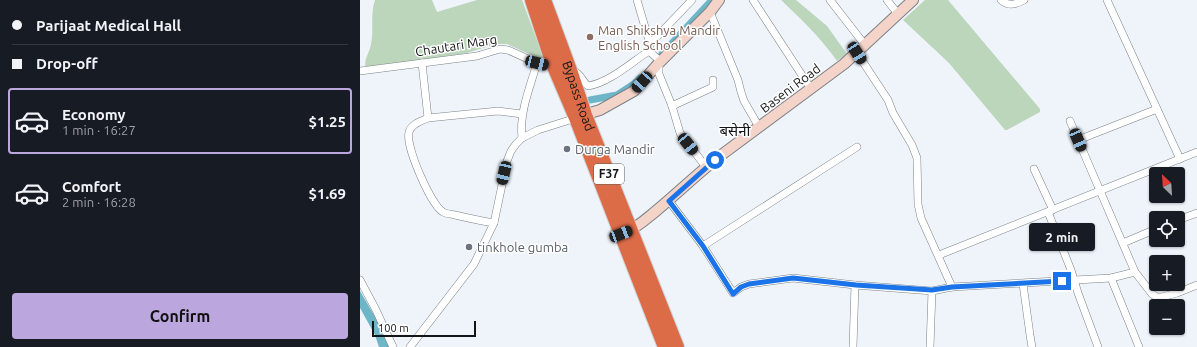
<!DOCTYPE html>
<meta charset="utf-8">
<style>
:root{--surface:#171b24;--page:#20242c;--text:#f1f3f6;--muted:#9ea1a6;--line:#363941;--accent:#bba6de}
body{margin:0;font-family:Ubuntu,"Noto Sans Devanagari",sans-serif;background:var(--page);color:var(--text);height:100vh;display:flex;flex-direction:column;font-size:15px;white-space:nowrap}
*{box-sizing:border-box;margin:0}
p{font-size:13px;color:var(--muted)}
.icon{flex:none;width:22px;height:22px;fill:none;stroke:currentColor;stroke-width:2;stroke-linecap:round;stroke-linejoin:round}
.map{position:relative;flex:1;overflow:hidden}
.details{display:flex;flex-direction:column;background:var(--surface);width:360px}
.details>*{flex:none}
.guide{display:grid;align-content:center;height:88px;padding:0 12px;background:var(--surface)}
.needle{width:26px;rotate:335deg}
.tools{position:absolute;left:789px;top:167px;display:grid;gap:8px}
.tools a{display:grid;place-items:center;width:36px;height:36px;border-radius:4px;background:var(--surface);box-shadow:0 1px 3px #0004;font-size:20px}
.scale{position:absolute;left:12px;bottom:10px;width:104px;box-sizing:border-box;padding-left:4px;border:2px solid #141517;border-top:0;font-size:11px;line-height:14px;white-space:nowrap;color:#141517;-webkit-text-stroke:3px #fff;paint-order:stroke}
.end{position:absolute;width:18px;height:18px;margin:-9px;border:5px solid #1a73e8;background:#fff;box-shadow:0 0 0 2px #fff}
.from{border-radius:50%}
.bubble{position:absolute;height:28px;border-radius:4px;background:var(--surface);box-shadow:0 1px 3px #0004;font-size:13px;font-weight:700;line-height:28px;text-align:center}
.car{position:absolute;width:12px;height:24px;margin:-12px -6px;border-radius:5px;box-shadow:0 0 3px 1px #0007;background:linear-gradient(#222 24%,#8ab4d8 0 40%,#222 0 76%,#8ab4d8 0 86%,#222 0)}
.guide b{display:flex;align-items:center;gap:14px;height:38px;font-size:15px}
.guide b+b{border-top:1px solid var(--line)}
.guide i{width:10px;height:10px;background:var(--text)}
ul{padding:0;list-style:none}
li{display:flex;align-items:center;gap:12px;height:66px;margin:0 8px 6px;padding:0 4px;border:2px solid transparent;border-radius:4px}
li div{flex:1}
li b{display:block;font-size:15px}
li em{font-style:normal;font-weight:700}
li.active{border-color:var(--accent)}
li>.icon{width:36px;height:36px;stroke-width:1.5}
.cta{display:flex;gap:8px;margin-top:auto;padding:8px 12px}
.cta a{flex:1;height:46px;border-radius:4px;background:var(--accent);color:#111;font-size:16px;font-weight:700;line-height:46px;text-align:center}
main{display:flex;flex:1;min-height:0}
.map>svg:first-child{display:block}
</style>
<main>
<section class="details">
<div class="guide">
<b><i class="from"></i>Parijaat Medical Hall</b>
<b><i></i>Drop-off</b>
</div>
<ul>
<li class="active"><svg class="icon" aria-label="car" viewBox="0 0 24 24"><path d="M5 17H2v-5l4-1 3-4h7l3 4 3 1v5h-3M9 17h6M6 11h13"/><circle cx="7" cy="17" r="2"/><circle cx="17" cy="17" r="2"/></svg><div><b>Economy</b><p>1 min · 16:27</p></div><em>$1.25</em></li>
<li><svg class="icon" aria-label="car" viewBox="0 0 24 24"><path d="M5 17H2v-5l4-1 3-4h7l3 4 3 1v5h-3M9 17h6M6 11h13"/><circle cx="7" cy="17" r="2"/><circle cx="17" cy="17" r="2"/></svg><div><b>Comfort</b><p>2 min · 16:28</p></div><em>$1.69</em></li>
</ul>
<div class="cta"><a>Confirm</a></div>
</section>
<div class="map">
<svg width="837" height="347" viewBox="0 0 837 347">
<rect width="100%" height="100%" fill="#eef4fa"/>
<g fill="#bbd6ba">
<path d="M15,0h57l5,12 40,-12h45l22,59h-4l-33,-15h-11l-29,9 -101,15c-3,-8 4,-16 5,-24 3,-14 -1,-30 4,-44z"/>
<path d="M421,0h15l31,26 20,28 -10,7c-16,-23 -36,-42 -56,-61z"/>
<path d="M565,0h23l92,109v3l-33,18h-2l-56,-67 -46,-43z"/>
</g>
<path fill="#6db6c8" d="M0,291l18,31 12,25h-11l-4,-12 -15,-27z"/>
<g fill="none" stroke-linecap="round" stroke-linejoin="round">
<g stroke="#6db6c8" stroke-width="7">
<path d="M302,54l50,-54"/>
<path d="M230,100l27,-5 17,-11 6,-6"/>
</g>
<g stroke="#7c8186" stroke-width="8">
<g id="street">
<path d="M277,0l13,44 -1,7 10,9v14l13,32 8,27 26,34"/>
<path d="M393,0l58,89"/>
<path d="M470,0l35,45"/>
<path d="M527,0l11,14"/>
<path d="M641,0c8,7 15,4 23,0"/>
<path d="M747,0l73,159"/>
<path d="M350,12l28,68 3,12 3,9 15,26"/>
<path d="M290,44l42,-44"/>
<path d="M497,53l31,47 5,13 19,32 5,13 1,46 3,14 31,69"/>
<path d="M62,63l6,55c-7,3 -17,6 -19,14 -4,14 22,73 34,80 3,2 9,2 12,3 13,3 26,6 39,8"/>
<path d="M0,71l117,-15 23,-7 8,1 29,13 11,3 5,-2"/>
<path d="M211,73l3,-2c6,2 9,11 14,15 21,-3 44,-24 61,-35"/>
<path d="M312,106l41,-19v-7"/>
<path d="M68,118l70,-7 24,3"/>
<path d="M710,121l65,151 17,22 6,4 19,-5 20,-8"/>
<path d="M162,138c-3,-25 8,-51 15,-75"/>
<path d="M718,140l79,-31"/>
<path d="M674,169l19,41"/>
<path d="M309,201l34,45 30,47 8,-6 8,-3 44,-6 62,7 77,6 20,-4 159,-9 24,-6"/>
<path d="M688,212l23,58 7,23 20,54"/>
<path d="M818,220l19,-7"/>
<path d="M763,243l33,-14"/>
<path d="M343,246l154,-99"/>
<path d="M579,255l258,-103"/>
<path d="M751,278l28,69"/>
<path d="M0,280l16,30 17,37"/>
<path d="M663,284l7,51 2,12"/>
<path d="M50,347l64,-83 20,-41 13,-62 4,-10 5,-7 6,-6 16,-8 38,-12"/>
<path d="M493,347l2,-62"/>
<path d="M570,347l2,-56"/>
</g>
</g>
<g stroke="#7c8186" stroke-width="12">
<g id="secondary">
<path d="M220,116l20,-6 34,-19 24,-27 52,-52 9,-12"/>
<path d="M266,232c12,-5 20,-13 30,-21 23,-19 44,-40 68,-58l120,-89 69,-64"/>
</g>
</g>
<g stroke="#d0d0d1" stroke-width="16">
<g id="highway">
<path d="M172,0l21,64 23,54 89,229"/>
<path id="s1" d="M184,0l27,73 14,42 92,232"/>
</g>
</g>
<use href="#street" stroke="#fff" stroke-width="7"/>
<use href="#secondary" stroke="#f4d3c8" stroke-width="10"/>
<use href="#highway" stroke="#dc6b48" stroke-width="14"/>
</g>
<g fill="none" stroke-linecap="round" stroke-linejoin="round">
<path stroke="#1a73e8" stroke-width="5" d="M355,160l-46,41 34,45 30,48 8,-7 8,-3 44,-6 63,7 76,5 20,-3 110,-6"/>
</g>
<circle fill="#8d6e63" stroke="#fff" stroke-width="1.5" cx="230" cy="37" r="4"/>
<g fill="#6b7280" stroke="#fff" stroke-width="1.5">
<circle cx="207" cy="149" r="4"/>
<circle cx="109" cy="247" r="4"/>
</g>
<g text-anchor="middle" stroke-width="3" stroke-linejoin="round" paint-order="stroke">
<rect fill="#fff" stroke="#5a5b5d" stroke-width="1" x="234" y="164" width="30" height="20" rx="3"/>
<g font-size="12" font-weight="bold" fill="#141517">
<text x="249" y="178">F37</text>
</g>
<g font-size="13" fill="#785e54" stroke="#fff" text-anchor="start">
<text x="238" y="35">Man Shikshya Mandir<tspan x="238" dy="15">English School</tspan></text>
</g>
<g font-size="13" fill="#141517" stroke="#fff">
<text transform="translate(96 45) rotate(-9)" y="5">Chautari Marg</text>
<text transform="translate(430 88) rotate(-37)" y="5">Baseni Road</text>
<text dy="5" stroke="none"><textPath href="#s1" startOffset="102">Bypass Road</textPath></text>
</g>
<g font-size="13" fill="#5b616d" stroke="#fff" text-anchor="start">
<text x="215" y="154">Durga Mandir</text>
<text x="117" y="252">tinkhole gumba</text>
</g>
<g font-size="15" fill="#141517" stroke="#fff">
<text x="375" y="136">बसेनी</text>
</g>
</g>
</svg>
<div class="tools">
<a><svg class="needle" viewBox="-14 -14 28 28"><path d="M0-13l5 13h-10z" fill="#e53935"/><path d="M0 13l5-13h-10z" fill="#9ea1a6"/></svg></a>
<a><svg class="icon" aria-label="locate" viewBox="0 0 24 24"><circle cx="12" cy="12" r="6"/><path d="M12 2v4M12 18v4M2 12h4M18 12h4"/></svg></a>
<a>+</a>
<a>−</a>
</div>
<div class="scale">100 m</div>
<i class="end from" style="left:355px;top:160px"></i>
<i class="end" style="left:702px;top:281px"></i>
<div class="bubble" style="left:669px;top:223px;width:66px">2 min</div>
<i class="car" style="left:497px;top:53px;rotate:147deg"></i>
<i class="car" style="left:177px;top:63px;rotate:104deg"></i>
<i class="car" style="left:282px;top:82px;rotate:222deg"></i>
<i class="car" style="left:718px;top:140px;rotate:157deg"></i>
<i class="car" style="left:328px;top:144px;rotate:141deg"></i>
<i class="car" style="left:144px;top:173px;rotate:193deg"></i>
<i class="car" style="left:261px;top:234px;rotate:69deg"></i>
</div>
</main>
